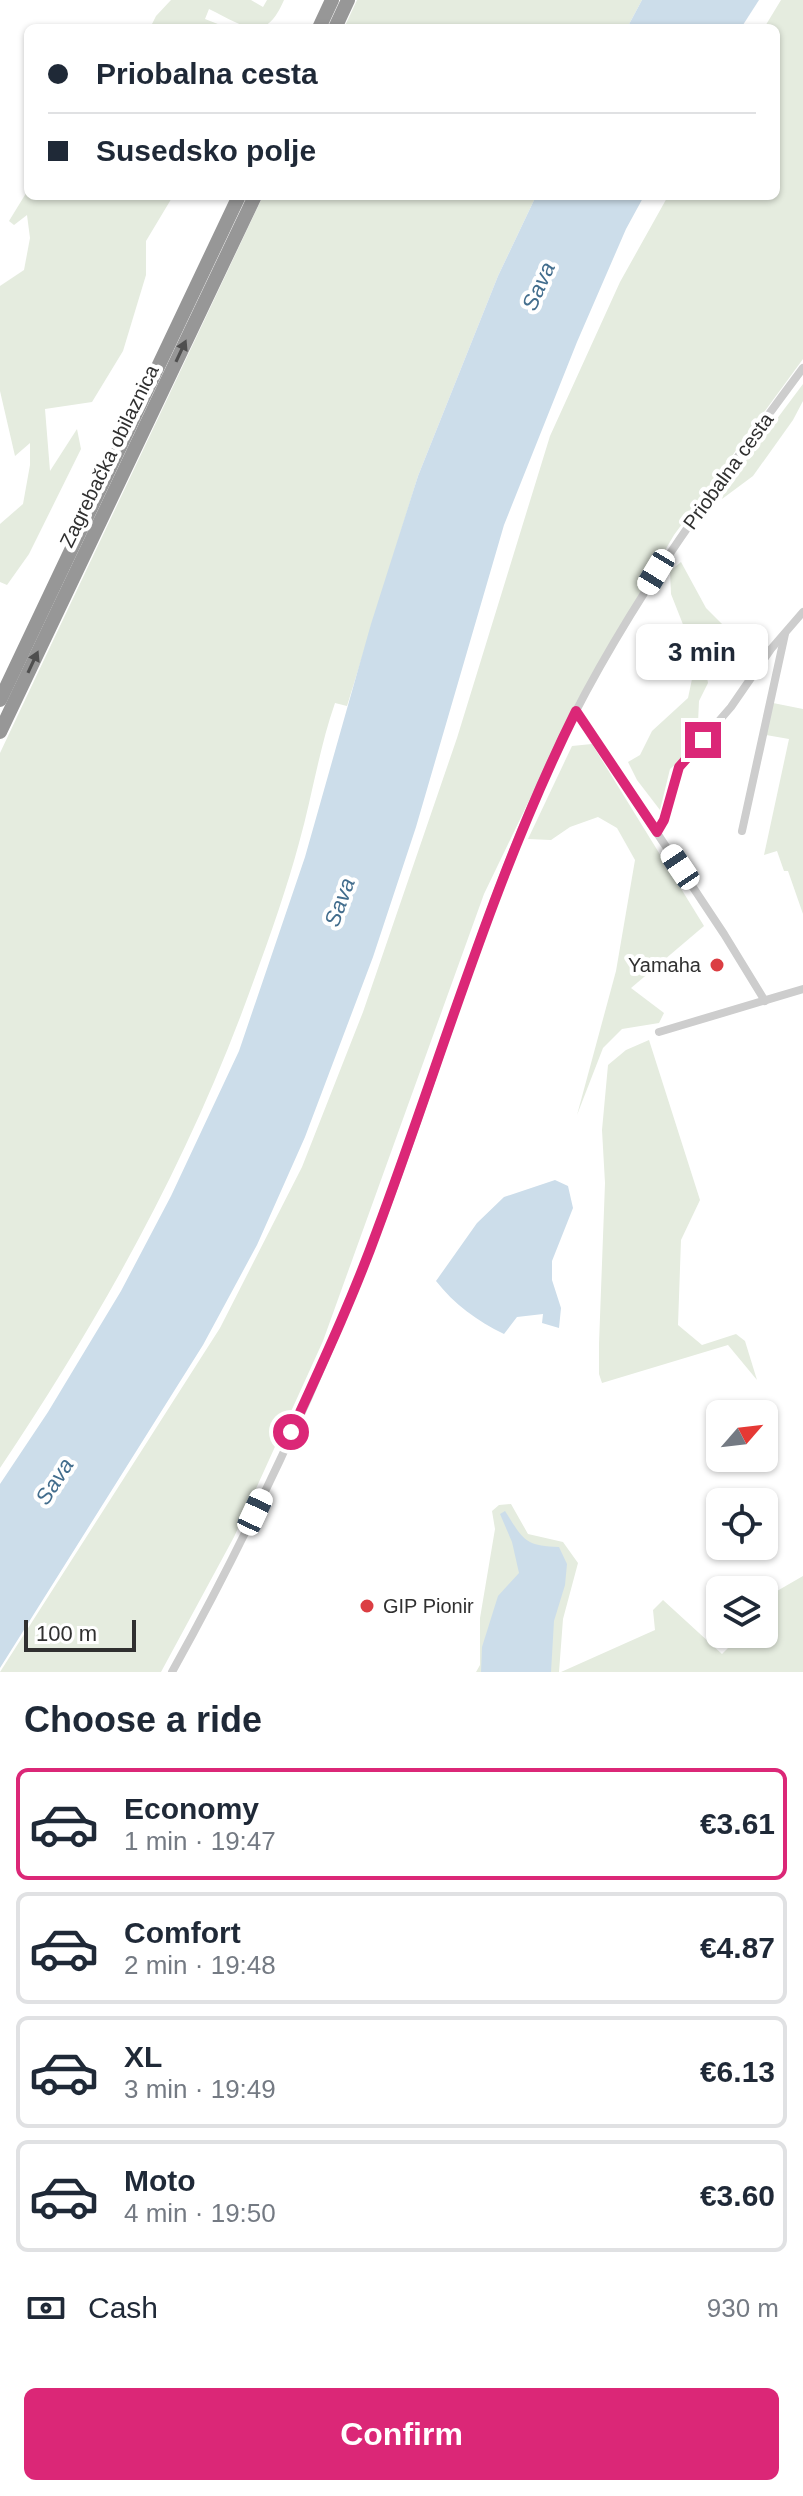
<!DOCTYPE html>
<meta charset="utf-8">
<style>
:root{--surface:#fff;--page:#f2f2f3;--text:#1f2937;--muted:#747a83;--line:#e0e1e3;--accent:#db2777}
body{margin:0;font-family:Helvetica,sans-serif;background:var(--page);color:var(--text);height:100vh;display:flex;flex-direction:column;font-size:30px;white-space:nowrap}
*{box-sizing:border-box;margin:0}
p{font-size:26px;color:var(--muted)}
.icon{flex:none;width:44px;height:44px;fill:none;stroke:currentColor;stroke-width:2;stroke-linecap:round;stroke-linejoin:round}
.map{position:relative;height:1672px;overflow:hidden}
.details{display:flex;flex-direction:column;background:var(--surface);flex:1}
.details>*{flex:none}
.guide{position:absolute;left:24px;top:24px;width:756px;height:176px;border-radius:12px;box-shadow:0 2px 6px #0004;display:grid;align-content:center;height:176px;padding:0 24px;background:var(--surface)}
.needle{width:52px;rotate:62deg}
.buttons{position:absolute;left:706px;top:1400px;display:grid;gap:16px}
.buttons a{display:grid;place-items:center;width:72px;height:72px;border-radius:12px;background:var(--surface);box-shadow:0 2px 6px #0004;font-size:40px}
.scale{position:absolute;left:24px;bottom:20px;width:112px;box-sizing:border-box;padding-left:8px;border:4px solid #303030;border-top:0;font-size:22px;line-height:28px;white-space:nowrap;color:#303030;-webkit-text-stroke:6px #fff;paint-order:stroke}
.end{position:absolute;width:36px;height:36px;margin:-18px;border:10px solid #db2777;background:#fff;box-shadow:0 0 0 4px #fff}
.from{border-radius:50%}
.bubble{position:absolute;height:56px;border-radius:12px;background:var(--surface);box-shadow:0 2px 6px #0004;font-size:26px;font-weight:800;line-height:56px;text-align:center}
.car{position:absolute;width:24px;height:48px;margin:-24px -12px;border-radius:10px;box-shadow:0 0 6px 2px #0007;background:linear-gradient(#fff 24%,#345 0 40%,#fff 0 76%,#345 0 86%,#fff 0)}
.guide b{display:flex;align-items:center;gap:28px;height:76px;font-size:30px}
.guide b+b{border-top:2px solid var(--line)}
.guide i{width:20px;height:20px;background:var(--text)}
ul{padding:0;list-style:none}
li{display:flex;align-items:center;gap:24px;height:112px;margin:0 16px 12px;padding:0 8px;border:4px solid var(--line);border-radius:12px}
li div{flex:1}
li b{display:block;font-size:30px}
li em{font-style:normal;font-weight:800}
li.selected{border-color:var(--accent)}
li>.icon{width:72px;height:72px;stroke-width:1.5}
h2{padding:0 24px;font-size:36px;line-height:96px}
.pay{display:flex;align-items:center;gap:20px;height:88px;padding:0 24px;font-size:30px}
.pay p{margin-inline-start:auto}
.action{display:flex;gap:16px;margin-top:auto;padding:16px 24px}
.action a{flex:1;height:92px;border-radius:12px;background:var(--accent);color:#fff;font-size:32px;font-weight:800;line-height:92px;text-align:center}
.map>svg:first-child{display:block}
</style>
<div class="map">
<svg width="803" height="1672" viewBox="0 0 803 1672">
<rect width="100%" height="100%" fill="#fff"/>
<g fill="#e5ecdf">
<path d="M171,0h80l12,7 4,-7h17c-20,46 -39,26 -75,9l-4,10 23,9h-78l6,-12z"/>
<path d="M357,0h285l-15,28h-283z"/>
<path d="M781,0h22v359l-129,176 -97,166 -93,193 -161,447 -89,196 -73,135h-161l220,-344 82,-161 61,-155 94,-274 93,-302 70,-154 48,-86h108v-168h-12z"/>
<path d="M28,190v6h145l-27,45v34l-23,76 -31,51 -47,7 5,62 27,-42 4,20 -52,105 -22,31 -7,-3v-58l23,-20 7,-39v-22l-15,13 -15,-65v-105l24,-16 6,-32 -3,-23 -13,10 -5,-4z"/>
<path d="M263,196h273l-38,80 -80,200 -71,230 -12,-3c-16,46 -23,94 -36,140 -15,56 -38,118 -58,172 -61,161 -145,310 -241,453v-715z"/>
<path d="M803,384v17l-10,19 -40,56 -31,23 4,-12z"/>
<path d="M681,562l25,46 16,16 -18,37 4,22 -9,18 -1,22 6,16 -34,30 -10,41 -23,-30 -9,-18 12,-7 12,-24 36,-33 8,-38 -16,-7 4,-26 -13,-33 -1,-23z"/>
<path d="M773,703l30,6v205l-15,-43h-4l-7,-20 -13,4 25,-116 -23,-4z"/>
<path d="M592,744l112,182 -73,62 33,25 -5,10 -37,6 -19,19 -26,67 39,-144 19,-111 -18,-32 -19,-11 -28,10 -19,13 -23,-1 44,-93z"/>
<path d="M649,1040l51,160 -19,40 -3,85 24,20 34,-11 9,7 12,39 -29,-35 -126,38 -3,-9v-30l6,-161 -3,-53 6,-65 18,-15z"/>
<path d="M511,1504l17,30 35,8 15,21 -15,56 -4,53h-83l4,-7v-47l15,-89 -3,-18 7,-6z"/>
<path d="M803,1576v96h-242l94,-42 -2,-20 10,-10 59,54 20,-20h22v-31l13,-12z"/>
</g>
<g fill="#ccddea">
<path d="M642,0h117l-18,28h-114z"/>
<path d="M536,196h108l-18,33 -49,113 -73,183 -88,302 -43,130 -68,180 -48,108 -54,100 -203,323v-184l48,-72 73,-121 50,-95 68,-145 66,-194 66,-233 47,-148 80,-200z"/>
<path d="M555,1180l13,6 5,22 -21,53v19l9,28 -2,20 -17,-5 1,-9 -26,3 -13,17c-27,-13 -50,-30 -68,-53l41,-58 27,-26z"/>
<path d="M505,1511c18,28 19,35 54,36l8,17 -2,21 -11,36 -3,51h-70l1,-25 16,-51 21,-23 -7,-31 -12,-28z"/>
</g>
<g fill="none" stroke-linecap="round" stroke-linejoin="round">
<g stroke="#cdcdcd" stroke-width="8">
<path d="M576,711l148,223 41,67"/>
<path d="M742,831l43,-197"/>
<path d="M657,832l7,-12 15,-53 52,-60 40,-58 32,-37"/>
<path d="M659,1032l144,-43"/>
<path d="M172,1672c78,-140 146,-288 204,-437 59,-153 102,-311 169,-460 66,-148 162,-278 258,-407"/>
</g>
<g stroke="#979797" stroke-width="14">
<path d="M319,28l13,-28"/>
<path d="M335,28l13,-28"/>
<path d="M0,700l239,-504"/>
<path d="M0,732l255,-536"/>
</g>
</g>
<defs><path id="oneway-solid" d="M-6-.8H1V-3.2L6.5 0L1 3.2V.8H-6Z" transform="scale(2)"/></defs>
<g fill="#4f4f4f">
<use href="#oneway-solid" transform="translate(181 351) rotate(-65)"/>
<use href="#oneway-solid" transform="translate(33 662) rotate(-65)"/>
</g>
<g fill="none" stroke-linecap="round" stroke-linejoin="round">
<path stroke="#db2777" stroke-width="10" d="M291,1432c30,-66 61,-132 86,-201 65,-174 116,-353 199,-520l81,121 7,-12 15,-53 24,-27"/>
</g>
<g fill="#db3e43" stroke="#fff" stroke-width="3">
<circle cx="717" cy="965" r="8"/>
<circle cx="367" cy="1606" r="8"/>
</g>
<g text-anchor="middle" stroke-width="8" stroke-linejoin="round" paint-order="stroke">
<g font-size="20" fill="#303030" stroke="#fff">
<text transform="translate(109 456) rotate(-64)" y="7">Zagrebačka obilaznica</text>
<text transform="translate(728 471) rotate(-54)" y="7">Priobalna cesta</text>
</g>
<g font-size="20" fill="#303030" stroke="#fff" text-anchor="end">
<text x="701" y="972">Yamaha</text>
<text x="383" y="1613" text-anchor="start">GIP Pionir</text>
</g>
<g font-size="22" font-style="italic" fill="#426d8d" stroke="#fff">
<text transform="translate(538 286) rotate(-66)" y="8">Sava</text>
<text transform="translate(339 902) rotate(-70)" y="8">Sava</text>
<text transform="translate(54 1481) rotate(-57)" y="8">Sava</text>
</g>
</g>
</svg>
<div class="buttons">
<a><svg class="needle" viewBox="-14 -14 28 28"><path d="M0-13l5 13h-10z" fill="#e53935"/><path d="M0 13l5-13h-10z" fill="#747a83"/></svg></a>
<a><svg class="icon" aria-label="locate" viewBox="0 0 24 24"><circle cx="12" cy="12" r="6"/><path d="M12 2v4M12 18v4M2 12h4M18 12h4"/></svg></a>
<a><svg class="icon" aria-label="layers" viewBox="0 0 24 24"><path d="M12 4l9 5-9 5-9-5zM3 14l9 5 9-5"/></svg></a>
</div>
<div class="scale">100 m</div>
<i class="end from" style="left:291px;top:1432px"></i>
<i class="end" style="left:703px;top:740px"></i>
<div class="bubble" style="left:636px;top:624px;width:132px">3 min</div>
<i class="car" style="left:656px;top:572px;rotate:211deg"></i>
<i class="car" style="left:680px;top:867px;rotate:326deg"></i>
<i class="car" style="left:255px;top:1512px;rotate:25deg"></i>
<div class="guide">
<b><i class="from"></i>Priobalna cesta</b>
<b><i></i>Susedsko polje</b>
</div>
</div>
<section class="details">
<h2>Choose a ride</h2>
<ul>
<li class="selected"><svg class="icon" aria-label="car" viewBox="0 0 24 24"><path d="M5 17H2v-5l4-1 3-4h7l3 4 3 1v5h-3M9 17h6M6 11h13"/><circle cx="7" cy="17" r="2"/><circle cx="17" cy="17" r="2"/></svg><div><b>Economy</b><p>1 min · 19:47</p></div><em>€3.61</em></li>
<li><svg class="icon" aria-label="car" viewBox="0 0 24 24"><path d="M5 17H2v-5l4-1 3-4h7l3 4 3 1v5h-3M9 17h6M6 11h13"/><circle cx="7" cy="17" r="2"/><circle cx="17" cy="17" r="2"/></svg><div><b>Comfort</b><p>2 min · 19:48</p></div><em>€4.87</em></li>
<li><svg class="icon" aria-label="car" viewBox="0 0 24 24"><path d="M5 17H2v-5l4-1 3-4h7l3 4 3 1v5h-3M9 17h6M6 11h13"/><circle cx="7" cy="17" r="2"/><circle cx="17" cy="17" r="2"/></svg><div><b>XL</b><p>3 min · 19:49</p></div><em>€6.13</em></li>
<li><svg class="icon" aria-label="car" viewBox="0 0 24 24"><path d="M5 17H2v-5l4-1 3-4h7l3 4 3 1v5h-3M9 17h6M6 11h13"/><circle cx="7" cy="17" r="2"/><circle cx="17" cy="17" r="2"/></svg><div><b>Moto</b><p>4 min · 19:50</p></div><em>€3.60</em></li>
</ul>
<div class="pay"><svg class="icon" aria-label="cash" viewBox="0 0 24 24"><path d="M3 7h18v10H3z"/><circle cx="12" cy="12" r="2"/></svg>Cash<p>930 m</p></div>
<div class="action"><a>Confirm</a></div>
</section>
